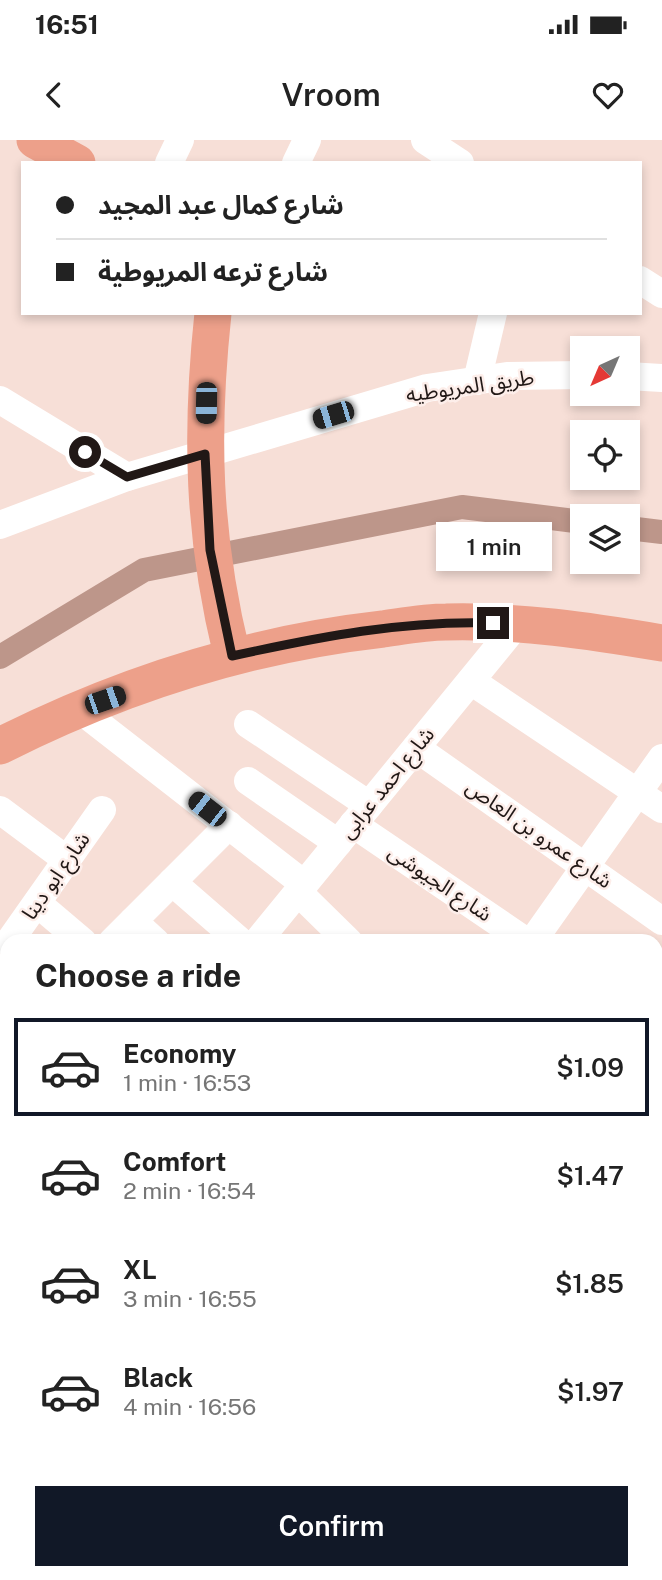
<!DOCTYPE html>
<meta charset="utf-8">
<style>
:root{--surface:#fff;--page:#f2f2f2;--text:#222;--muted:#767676;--line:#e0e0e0;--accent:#111827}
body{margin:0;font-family:"Public Sans","Noto Sans Arabic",sans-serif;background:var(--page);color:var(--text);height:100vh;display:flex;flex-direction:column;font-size:26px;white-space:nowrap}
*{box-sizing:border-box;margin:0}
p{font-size:23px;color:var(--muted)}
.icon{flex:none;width:38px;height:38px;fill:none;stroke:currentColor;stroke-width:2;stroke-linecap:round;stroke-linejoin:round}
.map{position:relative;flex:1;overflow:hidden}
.side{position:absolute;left:0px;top:794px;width:663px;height:646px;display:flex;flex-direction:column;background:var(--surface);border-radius:21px 21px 0 0;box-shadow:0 4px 10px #0003}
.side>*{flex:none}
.top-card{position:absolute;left:21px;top:21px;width:621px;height:154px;border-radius:0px;box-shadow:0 4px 10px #0003;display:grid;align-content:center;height:154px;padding:0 35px;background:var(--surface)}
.needle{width:46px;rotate:224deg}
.tools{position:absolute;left:570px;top:196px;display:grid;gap:14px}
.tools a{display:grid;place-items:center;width:70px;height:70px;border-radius:0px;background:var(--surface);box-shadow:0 4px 10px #0003;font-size:35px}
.end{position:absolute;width:32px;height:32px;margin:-16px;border:9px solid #211816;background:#fff;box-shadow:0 0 0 4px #fff}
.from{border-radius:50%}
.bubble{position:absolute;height:49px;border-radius:0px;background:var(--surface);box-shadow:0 4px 10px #0003;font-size:23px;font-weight:600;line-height:49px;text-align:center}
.car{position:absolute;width:21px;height:42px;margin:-21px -10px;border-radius:9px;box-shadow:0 0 5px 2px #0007;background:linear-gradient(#222 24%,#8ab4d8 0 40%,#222 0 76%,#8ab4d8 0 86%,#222 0)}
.top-card b{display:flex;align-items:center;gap:24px;height:66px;font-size:26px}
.top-card b+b{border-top:2px solid var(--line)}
.top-card i{width:18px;height:18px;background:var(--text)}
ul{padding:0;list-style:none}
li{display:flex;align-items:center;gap:21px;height:98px;margin:0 14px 10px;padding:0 21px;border:4px solid transparent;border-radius:0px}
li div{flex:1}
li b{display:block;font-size:26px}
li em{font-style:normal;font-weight:600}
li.selected{border-color:var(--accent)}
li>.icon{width:63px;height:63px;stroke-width:1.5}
h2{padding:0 35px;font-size:32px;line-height:84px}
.cta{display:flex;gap:14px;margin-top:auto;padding:14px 35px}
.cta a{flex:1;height:80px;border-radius:0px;background:var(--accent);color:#fff;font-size:28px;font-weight:600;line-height:80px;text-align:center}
.status{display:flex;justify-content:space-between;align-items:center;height:49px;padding:0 35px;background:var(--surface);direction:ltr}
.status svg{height:19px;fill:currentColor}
header{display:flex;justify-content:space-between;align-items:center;height:91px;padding:0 35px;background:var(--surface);font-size:32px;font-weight:600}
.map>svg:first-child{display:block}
</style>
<div class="status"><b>16:51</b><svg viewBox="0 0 49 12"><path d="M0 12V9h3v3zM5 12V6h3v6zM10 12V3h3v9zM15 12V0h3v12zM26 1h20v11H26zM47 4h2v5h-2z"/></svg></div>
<header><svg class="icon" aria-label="back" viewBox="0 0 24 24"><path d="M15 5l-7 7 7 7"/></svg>Vroom<svg class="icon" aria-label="heart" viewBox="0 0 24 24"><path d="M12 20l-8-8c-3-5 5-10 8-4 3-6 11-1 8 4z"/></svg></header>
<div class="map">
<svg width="662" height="1440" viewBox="0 0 662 1440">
<rect width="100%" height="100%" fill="#f7dfd7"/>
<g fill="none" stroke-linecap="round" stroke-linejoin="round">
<g stroke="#bd968a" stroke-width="24">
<path d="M628,388l34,4"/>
<path d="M0,517l144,-87 318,-63 121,15"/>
</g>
<g stroke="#fff" stroke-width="28">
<path d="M425,0l35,23"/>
<path d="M169,23l11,-23"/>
<path d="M296,23l11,-23"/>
<path d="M640,140l22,14"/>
<path d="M628,236l34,2"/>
<path d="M477,241l16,-68"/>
<path d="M0,260l127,77"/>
<path d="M0,385l127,-48 300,-89 80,-12 76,-1"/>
<path d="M471,541l191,128"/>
<path d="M79,569l225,175"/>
<path d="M248,584l121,81"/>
<path d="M416,608l246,173"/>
<path d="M248,641l90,62"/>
<path d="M0,670l67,50"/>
<path d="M353,684l174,118"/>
<path d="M172,742l69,60"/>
<path d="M298,752l51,50"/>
<path d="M37,763l46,39"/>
<path d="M133,781l23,21"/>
<path d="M9,802l93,-132"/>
<path d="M112,802l117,-117"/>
<path d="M257,802l260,-318"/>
<path d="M532,802l130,-184"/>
<path d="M656,892l6,4"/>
<path d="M656,958l6,-8"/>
<path d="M0,976l7,-8"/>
<path d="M0,1097l7,-9"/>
<path d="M656,1142l6,-9"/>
<path d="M0,1157l7,6"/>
<path d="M656,1302l6,-7"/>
<path d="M0,1320l7,-11"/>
<path d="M656,1335l6,6"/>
<path d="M0,1421l7,1"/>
<path d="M108,1433l18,7"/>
<path d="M185,1440l5,-7"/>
<path d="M255,1440l5,-7"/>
<path d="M382,1440l2,-2"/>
<path d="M491,1440l11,-7"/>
</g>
<g stroke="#eda08a" stroke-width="37">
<path d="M35,0l42,23"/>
<path d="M213,173c-13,122 -10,224 19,342"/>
<path d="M0,606c119,-60 250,-102 383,-117 21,-3 42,-7 63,-7 72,-2 145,9 216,21"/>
</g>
</g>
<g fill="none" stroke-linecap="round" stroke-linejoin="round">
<path stroke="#211816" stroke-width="9" d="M85,312l42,25 78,-23 5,96 22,106c87,-19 172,-36 261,-33"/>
</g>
<g text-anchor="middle" stroke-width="5" stroke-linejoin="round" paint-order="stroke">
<g font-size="21" fill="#211816" stroke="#fdeeea">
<text transform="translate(470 246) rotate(-8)" y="7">طريق المريوطيه</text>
<text transform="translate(387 643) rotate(-51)" y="7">شارع احمد عرابى</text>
<text transform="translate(539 694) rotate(35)" y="7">شارع عمرو بن العاص</text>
<text transform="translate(56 736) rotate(-55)" y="7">شارع ابو دينا</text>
<text transform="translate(440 743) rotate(34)" y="7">شارع الجيوشى</text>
</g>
</g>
</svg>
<div class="tools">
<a><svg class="needle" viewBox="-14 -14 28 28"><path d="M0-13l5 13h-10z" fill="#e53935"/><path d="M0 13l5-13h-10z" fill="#767676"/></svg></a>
<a><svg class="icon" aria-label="locate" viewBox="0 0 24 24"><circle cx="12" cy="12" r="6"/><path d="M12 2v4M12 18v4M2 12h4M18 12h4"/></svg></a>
<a><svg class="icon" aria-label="layers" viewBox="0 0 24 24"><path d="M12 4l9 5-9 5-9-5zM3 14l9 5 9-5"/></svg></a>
</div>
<i class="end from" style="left:85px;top:312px"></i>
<i class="end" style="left:493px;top:483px"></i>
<div class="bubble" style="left:436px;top:382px;width:116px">1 min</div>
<i class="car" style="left:206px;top:263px;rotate:181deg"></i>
<i class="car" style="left:333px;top:275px;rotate:253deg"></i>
<i class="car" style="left:105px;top:560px;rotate:71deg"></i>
<i class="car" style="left:207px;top:669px;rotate:308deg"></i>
<div class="top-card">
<b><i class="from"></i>شارع كمال عبد المجيد</b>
<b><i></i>شارع ترعه المريوطية</b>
</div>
<section class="side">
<h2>Choose a ride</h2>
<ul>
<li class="selected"><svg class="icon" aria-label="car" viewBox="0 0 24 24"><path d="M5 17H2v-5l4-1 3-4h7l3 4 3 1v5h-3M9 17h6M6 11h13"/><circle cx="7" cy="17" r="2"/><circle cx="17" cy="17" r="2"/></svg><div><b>Economy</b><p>1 min · 16:53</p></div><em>$1.09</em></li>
<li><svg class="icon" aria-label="car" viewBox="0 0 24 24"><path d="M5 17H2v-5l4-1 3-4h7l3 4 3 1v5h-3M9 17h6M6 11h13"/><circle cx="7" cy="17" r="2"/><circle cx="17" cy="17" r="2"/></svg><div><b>Comfort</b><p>2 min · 16:54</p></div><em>$1.47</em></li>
<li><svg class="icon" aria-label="car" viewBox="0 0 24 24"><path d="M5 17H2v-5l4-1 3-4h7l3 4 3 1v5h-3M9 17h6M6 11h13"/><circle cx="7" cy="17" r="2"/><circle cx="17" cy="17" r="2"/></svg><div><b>XL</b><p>3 min · 16:55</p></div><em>$1.85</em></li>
<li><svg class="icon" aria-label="car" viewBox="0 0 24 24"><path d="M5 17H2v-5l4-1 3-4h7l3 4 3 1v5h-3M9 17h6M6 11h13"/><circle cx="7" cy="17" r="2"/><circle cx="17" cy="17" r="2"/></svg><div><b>Black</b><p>4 min · 16:56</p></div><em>$1.97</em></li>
</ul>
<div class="cta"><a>Confirm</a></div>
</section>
</div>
